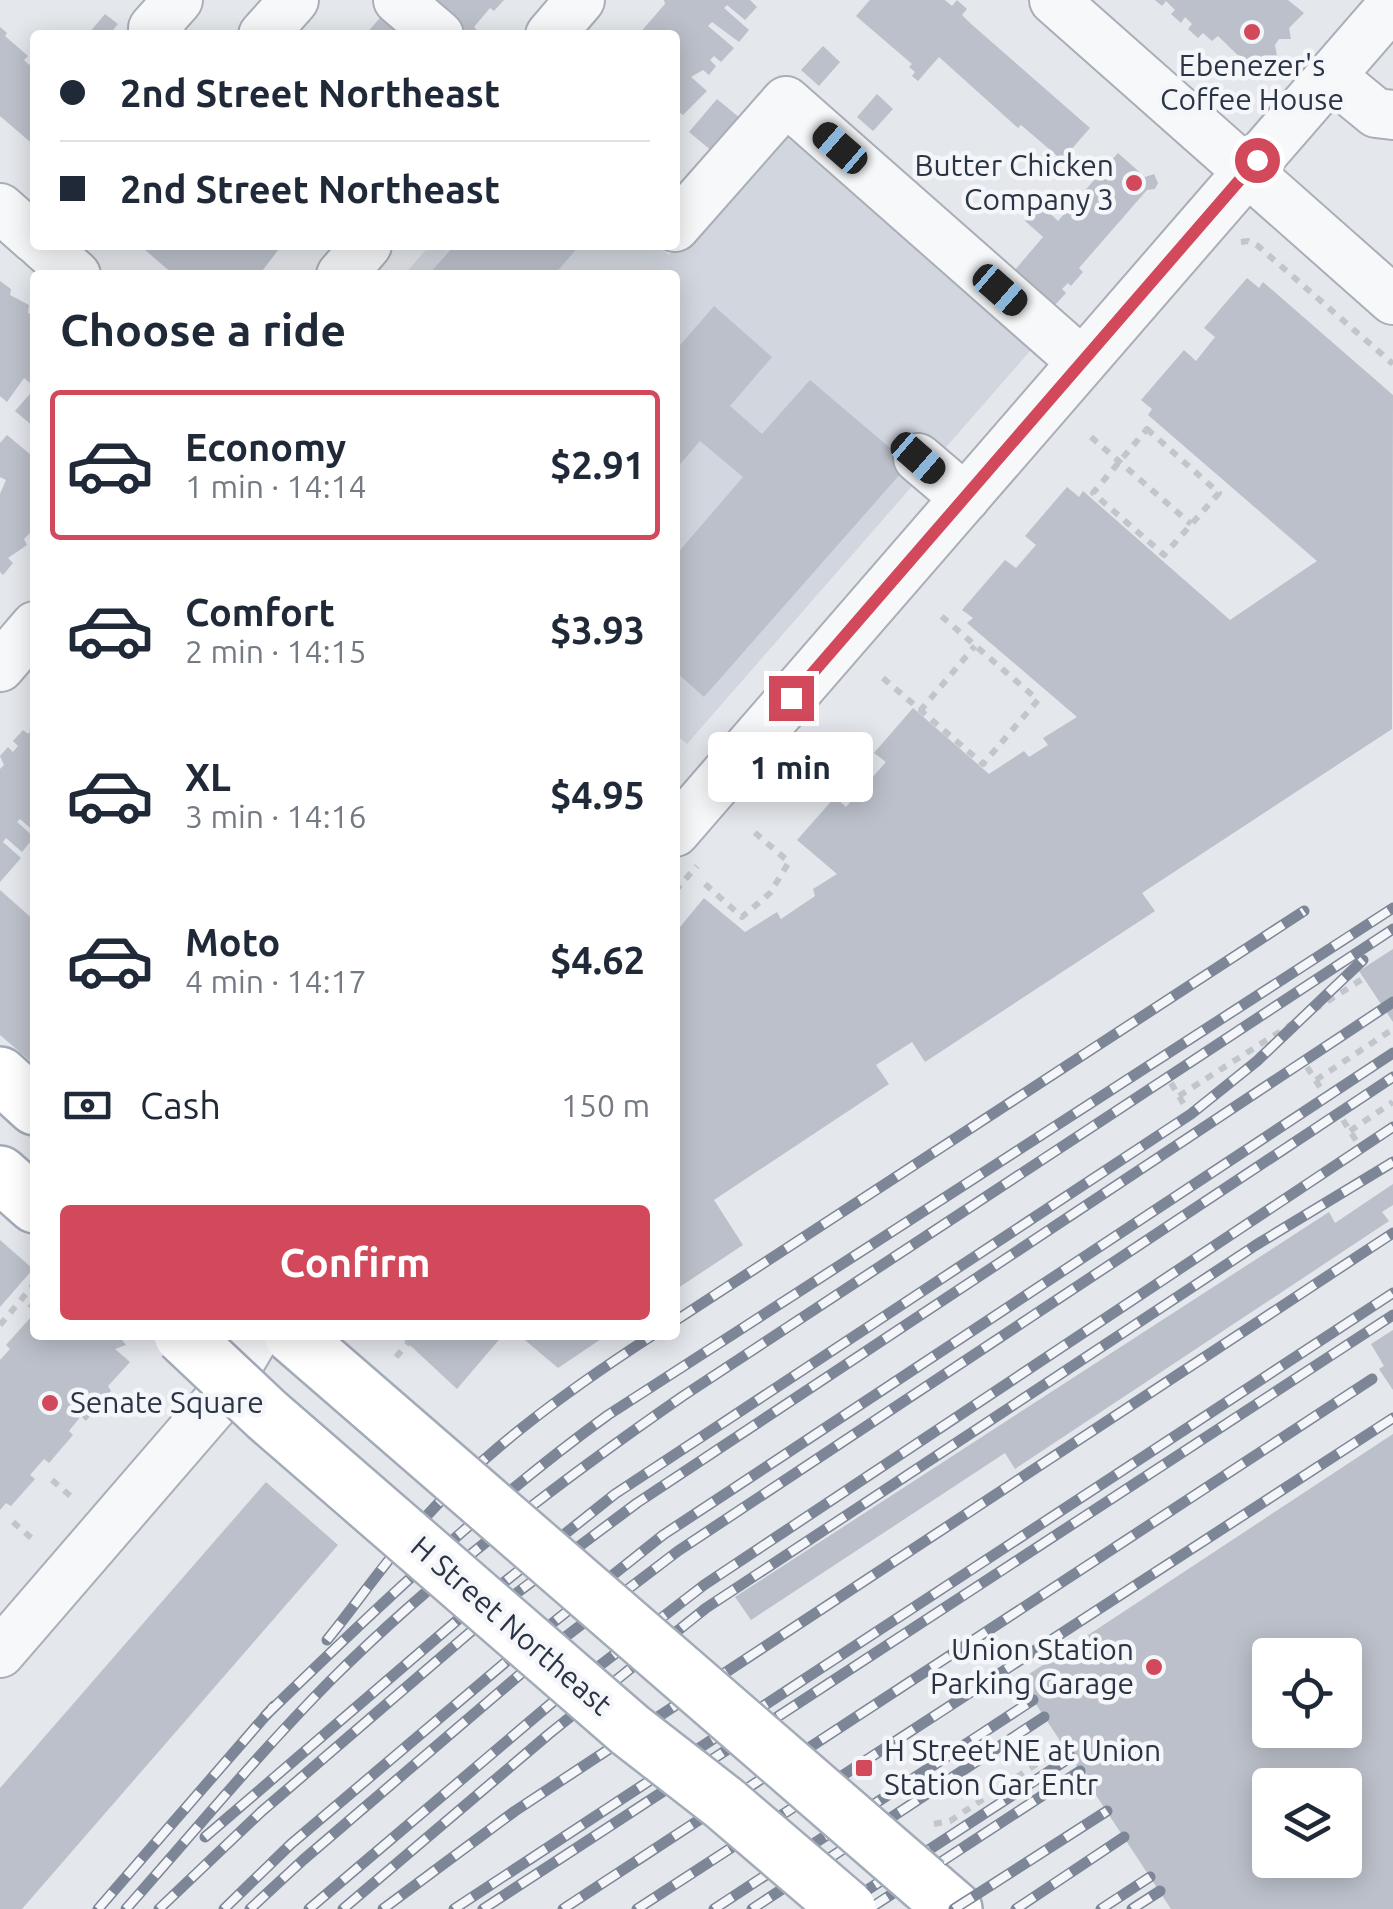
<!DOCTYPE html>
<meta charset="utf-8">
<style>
:root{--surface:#fff;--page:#f2f2f3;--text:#1f2937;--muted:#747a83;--line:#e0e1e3;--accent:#d1495b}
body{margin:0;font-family:Ubuntu,sans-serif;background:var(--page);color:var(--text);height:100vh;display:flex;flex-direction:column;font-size:38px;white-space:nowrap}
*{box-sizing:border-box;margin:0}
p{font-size:32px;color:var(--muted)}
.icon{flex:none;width:55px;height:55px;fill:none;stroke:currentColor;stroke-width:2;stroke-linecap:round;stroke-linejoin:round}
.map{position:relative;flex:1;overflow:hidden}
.panel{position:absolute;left:30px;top:270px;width:650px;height:1070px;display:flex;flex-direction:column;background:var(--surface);border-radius:10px;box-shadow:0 5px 25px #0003}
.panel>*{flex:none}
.hud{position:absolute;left:30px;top:30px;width:650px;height:220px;border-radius:10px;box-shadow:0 5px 25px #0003;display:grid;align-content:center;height:220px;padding:0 30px;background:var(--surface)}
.buttons{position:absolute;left:1252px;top:1638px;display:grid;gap:20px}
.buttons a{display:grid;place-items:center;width:110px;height:110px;border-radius:10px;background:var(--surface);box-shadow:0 5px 25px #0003;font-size:50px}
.end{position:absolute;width:45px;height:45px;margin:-22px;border:12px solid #d1495b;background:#fff;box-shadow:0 0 0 5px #fff}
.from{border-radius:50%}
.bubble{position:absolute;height:70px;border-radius:10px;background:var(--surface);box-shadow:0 5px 25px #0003;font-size:32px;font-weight:600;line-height:70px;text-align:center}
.car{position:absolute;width:30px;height:60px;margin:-30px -15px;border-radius:12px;box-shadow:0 0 8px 2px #0007;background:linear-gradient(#222 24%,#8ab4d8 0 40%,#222 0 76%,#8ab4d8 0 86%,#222 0)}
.hud b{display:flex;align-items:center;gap:35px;height:95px;font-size:38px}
.hud b+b{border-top:2px solid var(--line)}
.hud i{width:25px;height:25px;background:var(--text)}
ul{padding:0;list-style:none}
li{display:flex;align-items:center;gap:30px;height:150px;margin:0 20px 15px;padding:0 10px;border:5px solid transparent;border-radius:10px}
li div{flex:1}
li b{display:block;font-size:38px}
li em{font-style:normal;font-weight:600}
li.current{border-color:var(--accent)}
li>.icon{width:90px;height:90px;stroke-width:1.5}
h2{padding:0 30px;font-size:45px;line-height:120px}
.pay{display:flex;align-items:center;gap:25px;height:110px;padding:0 30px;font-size:38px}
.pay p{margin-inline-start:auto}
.button{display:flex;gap:20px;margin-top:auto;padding:20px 30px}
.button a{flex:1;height:115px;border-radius:10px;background:var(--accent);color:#fff;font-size:40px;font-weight:600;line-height:115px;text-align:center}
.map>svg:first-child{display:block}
</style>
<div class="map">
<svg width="1393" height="1909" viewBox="0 0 1393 1909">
<rect width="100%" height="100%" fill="#e4e7ec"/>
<path fill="#d2d6de" d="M784,123l253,220 -350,401 -12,-10v-459h-271l26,-30h227l12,10z"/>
<g fill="#bbc0ca" fill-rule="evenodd">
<path d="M413,0h91l-10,11 -4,-3 -16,19 4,4 -3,4h-21z"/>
<path d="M664,0h86l7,7 -12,13 -18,-15 -3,3 25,22 -10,12 -27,-20 -4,4 26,22 -13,14 -7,-6 -4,4 6,6 -7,9 -6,-5 -12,7 16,14 -24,24 -8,-6v-74h-37l27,-31z"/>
<path d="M870,0h75l7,6 5,-6 10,9 -5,6 8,8 120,105 -28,32 -41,-35 -3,3 -79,-71 -21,24 -6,-5 3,-4 -6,-5 3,-3 -56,-48z"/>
<path d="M1155,0h133l16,13 -15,15 2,11h-12l-4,6 2,11 -22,1 -6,9 -31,-30 -6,5 -9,-8 -5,5 -10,-9 4,-5 -7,-7 -4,6 -10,-9 4,-4 -9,-9 -4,5z"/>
<path d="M392,4l35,31h-62z"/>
<path d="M105,14l13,10 -9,11h-18l-2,-2z"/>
<path d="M0,27l7,6 -2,3 23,20 -4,4 5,5 6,-7v88l-35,-30z"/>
<path d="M823,46l17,16 -21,24 -18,-16z"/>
<path d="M877,94l16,15 -20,22 -16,-14z"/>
<path d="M717,99l24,20 -28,33 -24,-20z"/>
<path d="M1118,153l27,24 9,-3 4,9 -3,6 -8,1 -68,78 4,4 -12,14 -3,-3 -6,6 4,4 -11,12 -5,-4 -6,8 -36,-31 35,-41 -18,-16 15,-17 18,17z"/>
<path d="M147,245h135l-23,30h-85l-30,-26z"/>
<path d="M455,245h125l-26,30h-126z"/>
<path d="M1247,278l12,10 4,-6 130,113 -1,334 -250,164 13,18 -230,151 -13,-20 -36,23 13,19 -175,116 29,45 -68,45v-357l29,-35 41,34 32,-20 4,7 34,-23 -2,-7 24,-15 -40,-34 38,-43 11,10 40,-45 -12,-9 39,-45 76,66 35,-23 5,6 19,-12 -5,-7 34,-21 -110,-94 6,-5 -11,-8 43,-50 11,8 20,-23 -11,-9 42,-49 12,10 4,-6 147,129 87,-59 -169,-146 4,-6 -11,-9 43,-50 12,11 19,-24 -11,-9z"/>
<path d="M0,281l11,8 -1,6 19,10 -1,8 7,3v71l-11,-9 -17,24 -7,-6z"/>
<path d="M714,306l58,51 -42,49 32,28 48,-54 99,84 -205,233 -29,-26v-115l68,-79 -43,-36 -25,29v-119z"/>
<path d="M35,388v40l-20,-17z"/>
<path d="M7,435l24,20 4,-5v88l-5,-5 -6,6 3,6 -19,13 5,5 -10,12 -3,-3v-78l6,-14 -6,-3v-34z"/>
<path d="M35,726v75l-3,3 3,3v25l-15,-13 -3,3 17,15 -12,15 -16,-14 -3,4 18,16 -21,24v-113l4,-4 -4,-9 8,-9 5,5 5,-6 -5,-5 10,-11 5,4z"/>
<path d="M0,890l35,31v144l-35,-30z"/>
<path d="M1393,949v73l-34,-51z"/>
<path d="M1393,1184v21l-11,7 7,9 -374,248 -10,-16 -254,167 -16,-23 594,-385 6,11z"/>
<path d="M0,1240l33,29 -33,38z"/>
<path d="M31,1317l4,5v13h83l8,10 -11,4 15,13 -22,24 3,5 -25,30 -5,-5 -12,15 4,4 -24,28 -5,-4 -14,16 5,4 -24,27 -5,-3 -6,7v-150l10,-11 -4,-4z"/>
<path d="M1393,1330v60l-14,-21 5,-3 -13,-22z"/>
<path d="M399,1335h104l-46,54z"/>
<path d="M519,1335h88l-49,33z"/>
<path d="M1393,1434v475h-222l-151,-229zM1270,1655h75v75h-75zM1270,1785h75v75h-75z"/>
<path d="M266,1482l72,63 -316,364h-22v-121z"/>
</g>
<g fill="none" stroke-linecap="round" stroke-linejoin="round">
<g stroke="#a9aeb7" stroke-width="52">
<g id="minor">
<path d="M398,0l41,35"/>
<path d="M1054,0l339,300"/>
<path d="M161,35l-8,-7 25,-28"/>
<path d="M263,35l31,-35"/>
<path d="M550,35l30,-35"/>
<path d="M1331,76l45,37 17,2"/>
<path d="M0,208l35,31"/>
<path d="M675,227l111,-126 296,261"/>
<path d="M42,245l34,30"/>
<path d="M341,275l26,-30"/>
<path d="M918,458l47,40"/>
<path d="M0,667l35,-41"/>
<path d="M675,832l718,-828"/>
<path d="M0,1653l215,-249 41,-69"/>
</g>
</g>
<g stroke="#a3abb8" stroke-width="60">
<g id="major">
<path d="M0,1075l35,32"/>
<path d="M0,1174l35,31"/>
<path d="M925,1884l29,25"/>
</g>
</g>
<g stroke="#c2c5cb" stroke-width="6" stroke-dasharray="8 8" stroke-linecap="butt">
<path d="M1241,242l7,-1 10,5 135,118"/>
<path d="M1147,429l72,64 -55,62 -71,-62z"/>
<path d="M1091,437l100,87"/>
<path d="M883,678l100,86 55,-64 -99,-86"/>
<path d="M920,711l55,-65"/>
<path d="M705,884l37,33 28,-24 19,-31 -37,-32"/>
<path d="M675,891l22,-25"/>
<path d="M1307,1067l16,25"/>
<path d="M1316,1080l77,-51"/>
<path d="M1171,1083l15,25"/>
<path d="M1179,1096l185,-118"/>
<path d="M1343,1120l14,22"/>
<path d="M1350,1131l43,-29"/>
<path d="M35,1302l-6,7 6,5"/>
<path d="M0,1325l35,-42"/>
<path d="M126,1335h1"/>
<path d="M396,1357l12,-14"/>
<path d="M52,1480l23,20"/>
<path d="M13,1522l24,21"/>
<path d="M934,1824l16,-3 114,-75"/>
</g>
<use href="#minor" stroke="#f7f8fa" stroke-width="48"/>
<use href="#major" stroke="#fff" stroke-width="55"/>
<g stroke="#7d8696" stroke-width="11">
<g id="rail">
<path d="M675,1321l629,-410"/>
<path d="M327,1640c27,-33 52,-70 80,-102 69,-82 157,-145 246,-203"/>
<path d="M265,1716c109,-106 220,-212 343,-301l785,-507"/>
<path d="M205,1837l263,-226 147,-117 576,-380 66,-53 106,-101"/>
<path d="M98,1909l176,-203"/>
<path d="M126,1909c67,-76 132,-155 203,-227 107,-107 230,-200 354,-286l710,-467"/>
<path d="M159,1909l102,-97 249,-214 127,-95 756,-501"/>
<path d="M224,1909l67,-65 249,-211 123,-98 730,-482"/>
<path d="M250,1909l53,-49 249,-213 126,-96 715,-474"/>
<path d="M309,1909l245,-208 150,-116 689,-458"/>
<path d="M343,1909l206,-175 157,-126 550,-363 137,-83"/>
<path d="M383,1909l132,-98 878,-578"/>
<path d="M454,1909l939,-616"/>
<path d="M483,1909l910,-594"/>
<path d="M563,1909l809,-530"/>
<path d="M637,1909l756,-491"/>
<path d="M714,1909l319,-209"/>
<path d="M752,1909l292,-192"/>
<path d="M838,1909l233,-152"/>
<path d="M869,1909l211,-138"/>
<path d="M954,1909l153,-98"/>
<path d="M1016,1909l108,-72"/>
<path d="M1101,1909l49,-32"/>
<path d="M1132,1909l28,-18"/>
</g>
</g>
<use href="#rail" stroke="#f4f6f9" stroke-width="8" stroke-dasharray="22" stroke-linecap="butt"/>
<g stroke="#a3abb8" stroke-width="60" stroke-linecap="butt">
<g id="major-bridge">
<path d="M182,1335l85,80 363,315 94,73 124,106"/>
<path d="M292,1335l633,549"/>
</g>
</g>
<use href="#major-bridge" stroke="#fff" stroke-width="55"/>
</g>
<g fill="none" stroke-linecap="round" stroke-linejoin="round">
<path stroke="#d1495b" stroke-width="12" d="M791,698l466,-538"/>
</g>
<g fill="#d1495b" stroke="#f4f6f9" stroke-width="4">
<circle cx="1252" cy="32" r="10"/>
<circle cx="1134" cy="183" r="10"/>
<circle cx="50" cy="1403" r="10"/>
<circle cx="1154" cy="1667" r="10"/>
<rect x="854" y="1758" width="20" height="20" rx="5"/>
</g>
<g text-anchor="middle" stroke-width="9" stroke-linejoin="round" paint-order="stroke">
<g font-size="30" fill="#2b3445" stroke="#f4f6f9" text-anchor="end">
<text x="1252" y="76" text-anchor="middle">Ebenezer's<tspan x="1252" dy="34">Coffee House</tspan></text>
<text x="1114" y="176">Butter Chicken<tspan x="1114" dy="34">Company 3</tspan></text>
<text x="70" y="1413" text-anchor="start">Senate Square</text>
<text x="1134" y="1660">Union Station<tspan x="1134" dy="34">Parking Garage</tspan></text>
<text x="884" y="1761" text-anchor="start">H Street NE at Union<tspan x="884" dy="34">Station Gar Entr</tspan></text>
</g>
<g font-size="30" fill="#2b3445" stroke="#f4f6f9">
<text transform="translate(511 1626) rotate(41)" y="10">H Street Northeast</text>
</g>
</g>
</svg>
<div class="buttons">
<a><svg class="icon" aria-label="locate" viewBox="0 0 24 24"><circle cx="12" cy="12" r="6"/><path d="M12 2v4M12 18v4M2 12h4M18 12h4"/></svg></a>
<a><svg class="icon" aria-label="layers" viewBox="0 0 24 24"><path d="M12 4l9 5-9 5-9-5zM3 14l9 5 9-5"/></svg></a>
</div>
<i class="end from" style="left:1257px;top:160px"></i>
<i class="end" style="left:791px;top:698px"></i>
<div class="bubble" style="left:708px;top:732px;width:165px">1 min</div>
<i class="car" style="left:840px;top:148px;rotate:311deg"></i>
<i class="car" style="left:1000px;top:290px;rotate:131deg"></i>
<i class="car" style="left:918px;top:458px;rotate:131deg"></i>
<div class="hud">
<b><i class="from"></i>2nd Street Northeast</b>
<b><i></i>2nd Street Northeast</b>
</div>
<section class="panel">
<h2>Choose a ride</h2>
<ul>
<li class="current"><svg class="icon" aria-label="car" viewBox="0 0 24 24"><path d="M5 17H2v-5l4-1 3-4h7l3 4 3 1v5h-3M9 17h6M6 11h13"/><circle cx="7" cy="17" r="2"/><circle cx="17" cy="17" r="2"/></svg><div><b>Economy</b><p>1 min · 14:14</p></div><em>$2.91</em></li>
<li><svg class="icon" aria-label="car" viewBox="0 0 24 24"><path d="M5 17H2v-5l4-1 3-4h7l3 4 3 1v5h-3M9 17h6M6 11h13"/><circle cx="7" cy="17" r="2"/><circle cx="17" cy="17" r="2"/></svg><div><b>Comfort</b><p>2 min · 14:15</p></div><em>$3.93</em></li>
<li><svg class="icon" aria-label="car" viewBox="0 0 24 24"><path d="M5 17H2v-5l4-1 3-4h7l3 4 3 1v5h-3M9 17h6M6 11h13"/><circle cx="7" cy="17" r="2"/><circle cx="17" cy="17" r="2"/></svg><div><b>XL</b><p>3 min · 14:16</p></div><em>$4.95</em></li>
<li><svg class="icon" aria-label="car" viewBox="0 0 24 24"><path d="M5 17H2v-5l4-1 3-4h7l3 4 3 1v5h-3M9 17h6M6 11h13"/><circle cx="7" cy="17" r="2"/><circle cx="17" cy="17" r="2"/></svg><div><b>Moto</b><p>4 min · 14:17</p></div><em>$4.62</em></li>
</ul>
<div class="pay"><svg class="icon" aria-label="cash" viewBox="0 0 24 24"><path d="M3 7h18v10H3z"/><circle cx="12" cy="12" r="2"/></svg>Cash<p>150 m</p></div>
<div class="button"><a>Confirm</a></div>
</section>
</div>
